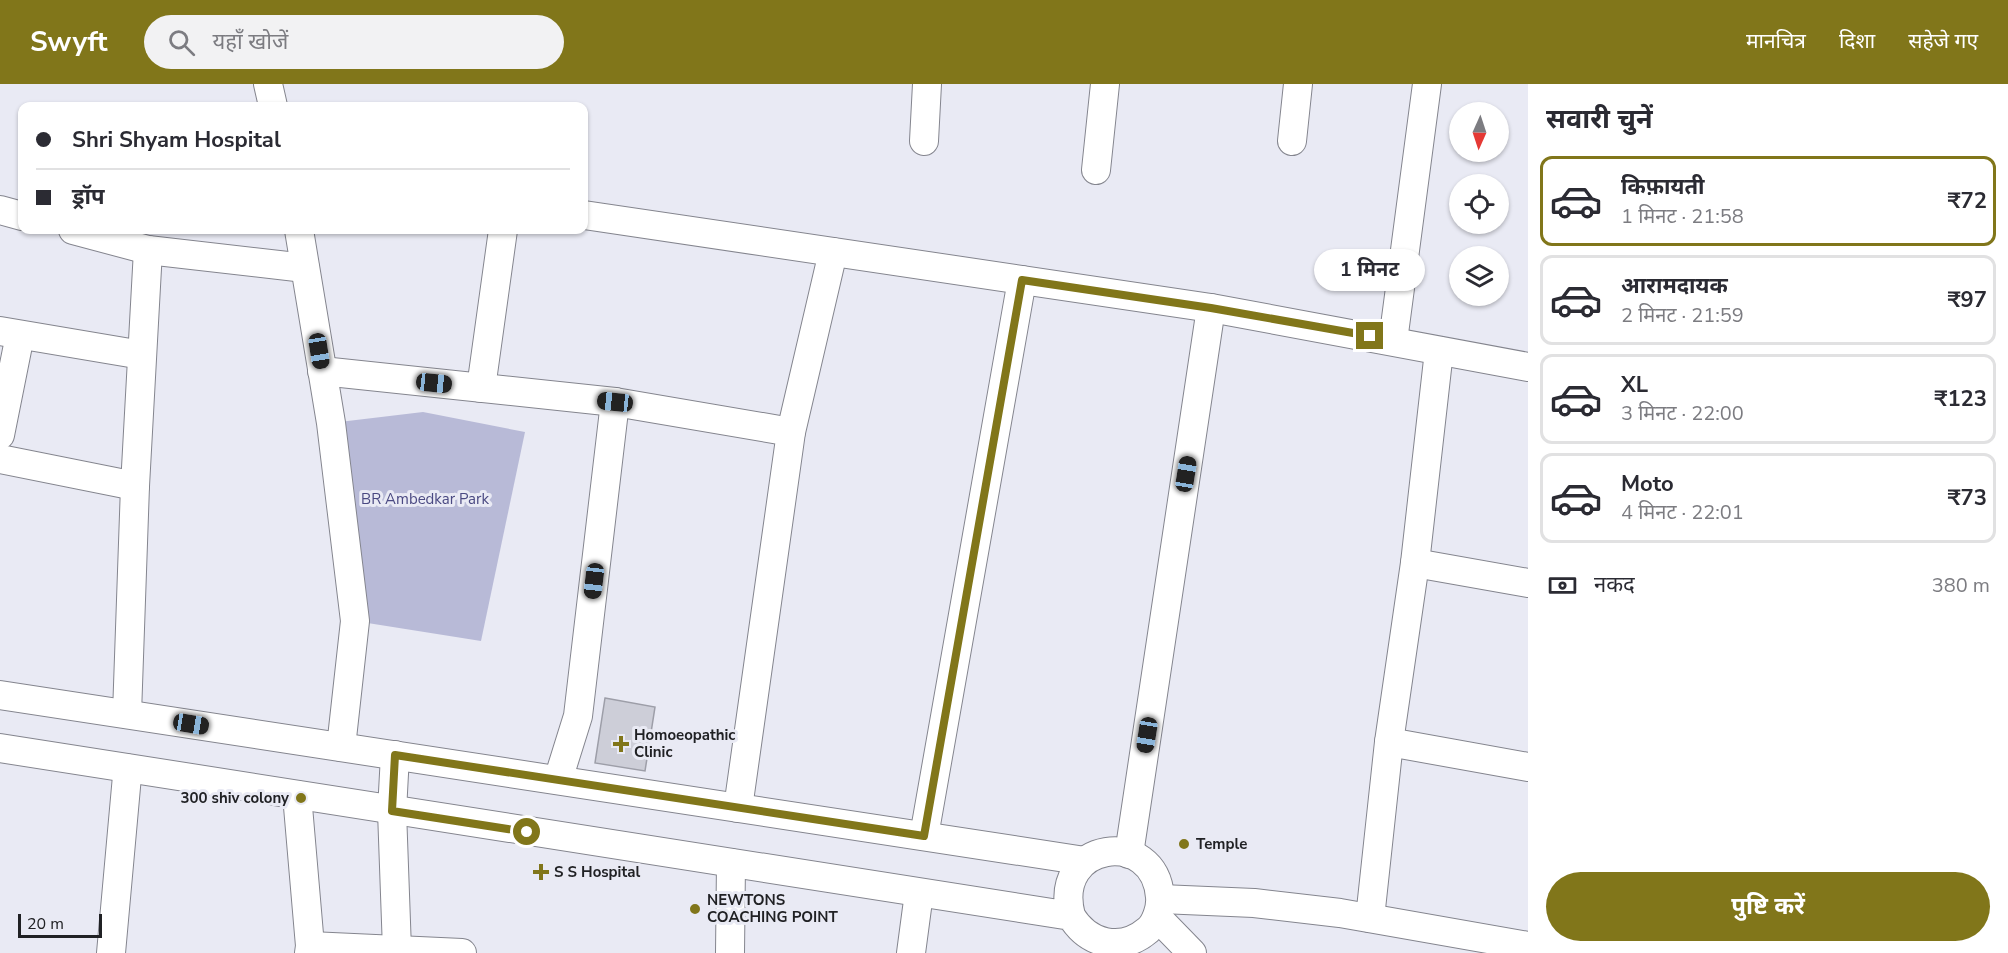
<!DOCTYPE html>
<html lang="hi">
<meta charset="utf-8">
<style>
:root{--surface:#fff;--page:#f2f2f3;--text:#2b2b33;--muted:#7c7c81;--line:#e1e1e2;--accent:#81761a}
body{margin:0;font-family:"Nunito Sans","Noto Sans Devanagari",sans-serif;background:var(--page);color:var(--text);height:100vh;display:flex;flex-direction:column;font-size:22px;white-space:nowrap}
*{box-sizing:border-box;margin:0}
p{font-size:20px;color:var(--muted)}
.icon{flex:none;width:33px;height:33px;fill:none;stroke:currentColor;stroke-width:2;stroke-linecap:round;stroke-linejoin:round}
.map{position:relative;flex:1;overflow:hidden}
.sheet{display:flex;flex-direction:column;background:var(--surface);width:480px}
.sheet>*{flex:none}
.hud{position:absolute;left:18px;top:18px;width:570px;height:132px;border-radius:12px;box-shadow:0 2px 4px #0004;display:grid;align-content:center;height:132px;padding:0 18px;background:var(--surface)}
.needle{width:39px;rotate:183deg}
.buttons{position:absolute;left:1449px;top:18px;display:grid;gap:12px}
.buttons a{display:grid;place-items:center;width:60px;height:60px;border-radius:50%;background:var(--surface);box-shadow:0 2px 4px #0004;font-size:30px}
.scale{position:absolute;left:18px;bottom:15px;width:84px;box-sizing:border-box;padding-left:6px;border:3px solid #202124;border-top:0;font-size:16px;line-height:21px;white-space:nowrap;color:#202124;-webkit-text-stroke:4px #e9eaf4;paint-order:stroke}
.end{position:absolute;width:27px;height:27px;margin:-14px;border:8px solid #81761a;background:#fff;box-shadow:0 0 0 3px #fff}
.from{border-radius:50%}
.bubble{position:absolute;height:42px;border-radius:21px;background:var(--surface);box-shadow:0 2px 4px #0004;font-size:20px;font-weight:700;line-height:42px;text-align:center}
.car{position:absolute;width:18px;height:36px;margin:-18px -9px;border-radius:8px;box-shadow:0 0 4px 2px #0007;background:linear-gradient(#222 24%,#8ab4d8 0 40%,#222 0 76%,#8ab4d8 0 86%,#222 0)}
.hud b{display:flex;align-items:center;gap:21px;height:57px;font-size:22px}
.hud b+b{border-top:2px solid var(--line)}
.hud i{width:15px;height:15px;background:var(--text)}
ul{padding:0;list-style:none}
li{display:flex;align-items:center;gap:18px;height:90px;margin:0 12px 9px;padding:0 6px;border:3px solid var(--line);border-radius:12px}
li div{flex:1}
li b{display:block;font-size:22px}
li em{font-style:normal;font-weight:700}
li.selected{border-color:var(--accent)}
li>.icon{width:54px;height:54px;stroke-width:1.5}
h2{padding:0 18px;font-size:27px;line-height:72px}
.pay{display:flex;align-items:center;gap:15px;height:66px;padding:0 18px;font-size:22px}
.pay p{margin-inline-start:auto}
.cta{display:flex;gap:12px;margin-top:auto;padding:12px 18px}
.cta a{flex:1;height:69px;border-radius:36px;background:var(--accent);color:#fff;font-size:24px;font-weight:700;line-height:69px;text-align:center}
header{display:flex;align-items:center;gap:36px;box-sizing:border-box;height:84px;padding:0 30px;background:var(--accent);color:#fff}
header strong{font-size:28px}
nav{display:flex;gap:33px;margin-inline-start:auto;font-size:21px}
.search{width:420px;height:54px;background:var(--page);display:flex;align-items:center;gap:15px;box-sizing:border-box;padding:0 21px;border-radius:33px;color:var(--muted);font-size:22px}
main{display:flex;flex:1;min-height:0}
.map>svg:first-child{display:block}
</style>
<header>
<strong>Swyft</strong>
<div class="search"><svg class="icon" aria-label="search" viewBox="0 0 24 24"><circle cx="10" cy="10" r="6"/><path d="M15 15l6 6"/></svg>यहाँ खोजें</div>
<nav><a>मानचित्र</a><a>दिशा</a><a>सहेजे गए</a></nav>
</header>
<main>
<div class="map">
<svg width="1528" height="869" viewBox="0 0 1528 869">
<rect width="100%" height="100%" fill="#e9eaf4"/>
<path fill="#b8bad7" d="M423,328l102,20 -44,209 -126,-20 -24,-198z"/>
<path fill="#cdced8" stroke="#9d9ea8" stroke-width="1.5" d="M605,614l50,9 -10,64 -50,-8z"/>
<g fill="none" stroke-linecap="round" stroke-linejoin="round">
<g stroke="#84858e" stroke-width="30">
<g id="minor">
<path d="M268,0l5,22"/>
<path d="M924,57l3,-57"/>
<path d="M1292,57l6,-57"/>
<path d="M1096,86l9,-86"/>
<path d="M0,126l22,6"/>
<path d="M584,131l627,93 317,59"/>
<path d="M73,146l75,20 157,18"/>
<path d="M299,146l32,193 24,198 -14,126"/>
<path d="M0,247l142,24"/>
<path d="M1393,257l34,-257"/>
<path d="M322,287l293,31 176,30"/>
<path d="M481,304l22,-158"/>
<path d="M0,351l20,-100"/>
<path d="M0,375l135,27"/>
<path d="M1415,479l113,20"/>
<path d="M0,611l1085,166"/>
<path d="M127,630l8,-228 13,-236"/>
<path d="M1389,658l139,25"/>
<path d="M0,664l1071,168c17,28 50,37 77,14 8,-7 13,-22 12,-33 -5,-70 -109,-56 -89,19"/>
<path d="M395,671l-3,56 5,139"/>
<path d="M558,696l20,-64 37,-314"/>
<path d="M297,711l13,151 -1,7"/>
<path d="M738,724l53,-376 42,-180"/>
<path d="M924,752l98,-556"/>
<path d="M1129,770l82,-546"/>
<path d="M1161,815l93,4 86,10 188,33"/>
<path d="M1157,833l35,36"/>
<path d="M1370,834l19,-176 26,-179 24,-212"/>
<path d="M310,862l152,7"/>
<path d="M111,869l16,-177 -1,-8"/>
<path d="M730,869l1,-90"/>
<path d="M911,869l8,-60"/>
</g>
</g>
<use href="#minor" stroke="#fff" stroke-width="28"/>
</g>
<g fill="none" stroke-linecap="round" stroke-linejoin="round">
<path stroke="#81761a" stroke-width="8" d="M527,748l-135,-21 3,-56 529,81 98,-556 189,28 159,28"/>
</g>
<g fill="#81761a" stroke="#e9eaf4" stroke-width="2">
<path d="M618 651h6v6h6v6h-6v6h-6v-6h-6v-6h6z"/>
<circle cx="301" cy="714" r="6"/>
<circle cx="1184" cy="760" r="6"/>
<path d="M538 779h6v6h6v6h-6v6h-6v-6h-6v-6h6z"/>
<circle cx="695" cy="825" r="6"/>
</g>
<g text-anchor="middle" stroke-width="6" stroke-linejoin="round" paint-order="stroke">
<g font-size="15" fill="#4a4982" stroke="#e9eaf4">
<text x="425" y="420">BR Ambedkar Park</text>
</g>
<g font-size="15" font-weight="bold" fill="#202124" stroke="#e9eaf4" text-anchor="start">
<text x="634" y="656">Homoeopathic<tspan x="634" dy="17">Clinic</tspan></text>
<text x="289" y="719" text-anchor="end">300 shiv colony</text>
<text x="1196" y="765">Temple</text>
<text x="554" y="793">S S Hospital</text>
<text x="707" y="821">NEWTONS<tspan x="707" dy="17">COACHING POINT</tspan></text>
</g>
</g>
</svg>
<div class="buttons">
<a><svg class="needle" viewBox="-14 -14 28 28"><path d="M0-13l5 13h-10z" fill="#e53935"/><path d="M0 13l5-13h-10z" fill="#7c7c81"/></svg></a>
<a><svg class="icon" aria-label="locate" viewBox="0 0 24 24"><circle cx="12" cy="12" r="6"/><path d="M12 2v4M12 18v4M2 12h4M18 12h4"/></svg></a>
<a><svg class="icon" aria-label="layers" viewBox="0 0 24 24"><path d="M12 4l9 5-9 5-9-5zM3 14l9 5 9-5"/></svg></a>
</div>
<div class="scale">20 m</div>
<i class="end from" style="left:527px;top:748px"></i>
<i class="end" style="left:1370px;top:252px"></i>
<div class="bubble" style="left:1314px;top:165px;width:111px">1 मिनट</div>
<i class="car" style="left:319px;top:267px;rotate:171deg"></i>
<i class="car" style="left:434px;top:299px;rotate:96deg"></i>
<i class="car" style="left:615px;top:318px;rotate:276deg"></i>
<i class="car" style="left:1186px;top:390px;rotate:9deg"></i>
<i class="car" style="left:594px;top:497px;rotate:187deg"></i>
<i class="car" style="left:191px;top:640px;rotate:99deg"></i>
<i class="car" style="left:1147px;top:651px;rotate:189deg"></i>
<div class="hud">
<b><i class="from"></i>Shri Shyam Hospital</b>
<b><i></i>ड्रॉप</b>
</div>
</div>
<section class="sheet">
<h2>सवारी चुनें</h2>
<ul>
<li class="selected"><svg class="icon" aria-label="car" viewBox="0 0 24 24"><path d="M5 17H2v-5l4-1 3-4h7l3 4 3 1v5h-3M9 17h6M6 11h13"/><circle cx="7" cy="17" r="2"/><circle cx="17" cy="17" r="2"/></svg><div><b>किफ़ायती</b><p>1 मिनट · 21:58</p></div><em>₹72</em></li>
<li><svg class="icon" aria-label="car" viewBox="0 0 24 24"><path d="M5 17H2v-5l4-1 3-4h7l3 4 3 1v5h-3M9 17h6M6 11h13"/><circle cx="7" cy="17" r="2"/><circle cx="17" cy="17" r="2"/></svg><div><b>आरामदायक</b><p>2 मिनट · 21:59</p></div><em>₹97</em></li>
<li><svg class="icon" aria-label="car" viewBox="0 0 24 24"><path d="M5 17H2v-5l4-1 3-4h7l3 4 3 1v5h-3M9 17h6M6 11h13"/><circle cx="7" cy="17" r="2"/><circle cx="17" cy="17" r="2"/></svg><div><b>XL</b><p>3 मिनट · 22:00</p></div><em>₹123</em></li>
<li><svg class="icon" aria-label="car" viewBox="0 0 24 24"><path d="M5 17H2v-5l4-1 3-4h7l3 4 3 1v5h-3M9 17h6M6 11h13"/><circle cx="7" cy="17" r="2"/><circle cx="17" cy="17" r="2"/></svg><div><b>Moto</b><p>4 मिनट · 22:01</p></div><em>₹73</em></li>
</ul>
<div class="pay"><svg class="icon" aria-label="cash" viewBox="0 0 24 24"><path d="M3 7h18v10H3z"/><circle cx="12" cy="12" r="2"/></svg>नकद<p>380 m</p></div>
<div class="cta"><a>पुष्टि करें</a></div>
</section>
</main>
